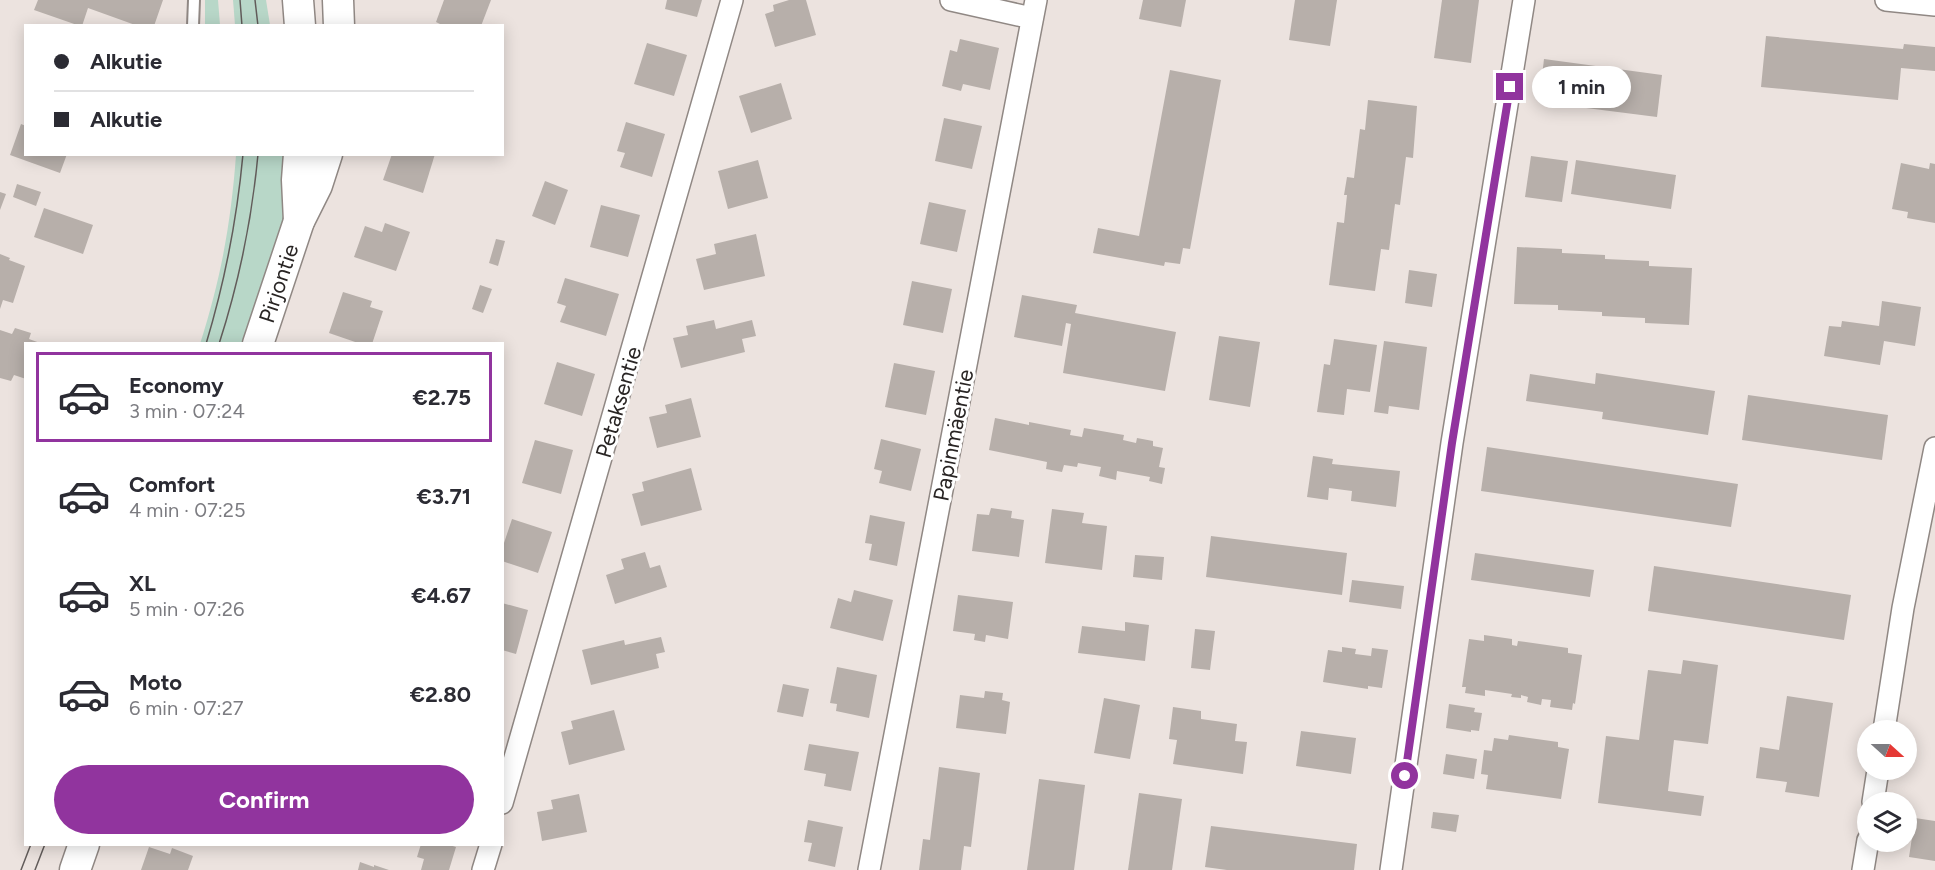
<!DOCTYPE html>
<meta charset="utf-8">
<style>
:root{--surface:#fff;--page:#f7f7f7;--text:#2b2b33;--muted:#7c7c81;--line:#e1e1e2;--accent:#91349e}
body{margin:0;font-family:Figtree,sans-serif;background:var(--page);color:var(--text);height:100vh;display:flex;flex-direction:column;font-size:22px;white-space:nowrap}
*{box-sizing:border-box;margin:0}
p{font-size:20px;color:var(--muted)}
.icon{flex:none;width:33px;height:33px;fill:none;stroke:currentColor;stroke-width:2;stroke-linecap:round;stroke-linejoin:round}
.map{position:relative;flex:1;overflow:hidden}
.sheet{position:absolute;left:24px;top:342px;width:480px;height:504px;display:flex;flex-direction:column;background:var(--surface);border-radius:0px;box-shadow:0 3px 15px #0003}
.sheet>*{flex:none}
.top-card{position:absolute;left:24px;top:24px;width:480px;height:132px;border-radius:0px;box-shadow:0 3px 15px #0003;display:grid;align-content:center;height:132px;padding:0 30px;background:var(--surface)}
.needle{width:39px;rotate:111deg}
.tools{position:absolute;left:1857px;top:720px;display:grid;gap:12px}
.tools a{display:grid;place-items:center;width:60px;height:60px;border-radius:50%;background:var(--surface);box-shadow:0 3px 15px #0003;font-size:30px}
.end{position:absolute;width:27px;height:27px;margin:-14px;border:8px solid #91349e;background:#fff;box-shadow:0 0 0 3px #fff}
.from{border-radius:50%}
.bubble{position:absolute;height:42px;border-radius:21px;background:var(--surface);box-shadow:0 3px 15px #0003;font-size:20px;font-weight:700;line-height:42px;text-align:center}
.top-card b{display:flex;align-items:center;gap:21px;height:57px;font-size:22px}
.top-card b+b{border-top:2px solid var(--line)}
.top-card i{width:15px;height:15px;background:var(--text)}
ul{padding:10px 0 0;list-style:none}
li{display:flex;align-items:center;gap:18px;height:90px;margin:0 12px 9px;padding:0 18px;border:3px solid transparent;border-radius:0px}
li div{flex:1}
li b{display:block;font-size:22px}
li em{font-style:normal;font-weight:700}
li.active{border-color:var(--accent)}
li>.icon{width:54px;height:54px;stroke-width:1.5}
.action{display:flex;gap:12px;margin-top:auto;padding:12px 30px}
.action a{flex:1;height:69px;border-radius:36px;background:var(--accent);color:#fff;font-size:24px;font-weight:700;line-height:69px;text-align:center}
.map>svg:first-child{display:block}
</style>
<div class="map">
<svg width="1935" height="870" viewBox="0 0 1935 870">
<rect width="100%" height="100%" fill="#ece3df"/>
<g fill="#b8d7c8">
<path d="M205,0h13l2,25h-15z"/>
<path d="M233,0h33l4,25h-35z"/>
<path d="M236,155h55l-3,42 -9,43 -35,103 -44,1c21,-66 31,-121 36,-189z"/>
</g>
<g fill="#b7afaa">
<path d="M38,0h125l-9,26h-16l-50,-18 -6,18h-2l-46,-16z"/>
<path d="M444,0h47l-10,26h-37l-8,-4z"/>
<path d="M667,0h35l-5,17 -32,-8z"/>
<path d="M789,0h17l10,35 -41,12 -10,-33 9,-3 -1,-6z"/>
<path d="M1143,0h43l-5,27 -42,-8z"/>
<path d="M1295,0h42l-7,46 -41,-6z"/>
<path d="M1442,0h37l-8,63 -37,-5z"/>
<path d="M1766,36l137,13 1,-5 31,3v24l-34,-3 -3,32 -137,-13z"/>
<path d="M960,39l39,9 -9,42 -27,-6 -2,7 -19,-5 8,-36 7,2z"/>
<path d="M647,43l40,12 -13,41 -40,-12z"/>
<path d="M1544,59l118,16 -5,42 -118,-15z"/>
<path d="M1170,70l51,10 -31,169 -7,-1 -3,16 -15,-2 -1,4 -71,-13 5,-25 41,8z"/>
<path d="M781,83l11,36 -41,14 -12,-37z"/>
<path d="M1368,100l49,6 -4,52 -7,-1 -6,48 -5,-1 -6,46 -8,-1 -6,42 -46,-6 8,-63 7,1 3,-28h-3l3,-18 7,1 6,-49 5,1z"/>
<path d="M944,118l38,8 -10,43 -37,-8z"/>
<path d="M626,122l39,12 -13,43 -32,-10 5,-14 -8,-2z"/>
<path d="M21,124l5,2v28h41l-7,19 -50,-18z"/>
<path d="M392,154h43l-12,39 -40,-13z"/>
<path d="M1531,156l37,5 -6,41 -37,-5z"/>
<path d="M758,160l10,38 -40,11 -10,-38z"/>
<path d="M1576,160l100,15 -5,34 -100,-15z"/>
<path d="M1901,163l28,6 1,-6 5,1v59l-28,-5 1,-6 -16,-3z"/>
<path d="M545,181l23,9 -13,35 -23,-9z"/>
<path d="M17,184l24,8 -5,14 -23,-9z"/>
<path d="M0,192l6,2 -6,16z"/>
<path d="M929,202l37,8 -9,42 -37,-8z"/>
<path d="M601,205l39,10 -12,42 -38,-10z"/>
<path d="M44,208l49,17 -10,29 -49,-17z"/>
<path d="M385,223l25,9 -14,39 -42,-14 11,-31 17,6z"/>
<path d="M756,234l9,42 -61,14 -8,-31 20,-5 -2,-10z"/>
<path d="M496,239l9,2 -7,25 -9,-3z"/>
<path d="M1517,247l45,2v4l43,2v4l44,2v5l43,2 -3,57 -44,-2v-5l-43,-2v-4l-44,-2v-5l-44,-1z"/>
<path d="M0,254l10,4 -1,2 16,6 -12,37 -10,-3 -3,9z"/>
<path d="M1409,270l28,4 -5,33 -27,-4z"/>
<path d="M565,278l54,16 -13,42 -46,-14 6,-16 -9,-3z"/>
<path d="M912,281l40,8 -9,44 -40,-8z"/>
<path d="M480,285l12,4 -9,24 -11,-4z"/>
<path d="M343,292l29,9 -2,6 13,4 -11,33h-11l-32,-11z"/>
<path d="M1022,295l55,10 -2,8 101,19 -11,59 -102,-18 8,-49 -5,-1 -4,23 -48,-9z"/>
<path d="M1882,301l39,6 -6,39 -31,-5 -4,24 -56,-9 5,-30 12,1 1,-6 37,5z"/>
<path d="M714,320l2,9 36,-9 4,16 -14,3 3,13 -64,16 -8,-30 15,-3 -2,-9z"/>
<path d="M15,328l16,5 -2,6 11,4 -14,1v35l-12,-4 -3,6 -11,-3v-48l12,4z"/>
<path d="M1219,336l41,6 -10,65 -41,-7z"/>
<path d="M1334,339l43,6 -7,47 -23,-3 -3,26 -27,-3 7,-48 6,1z"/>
<path d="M1384,341l43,6 -8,63 -30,-4 -1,8 -14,-2z"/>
<path d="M557,362l38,12 -13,42 -38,-12z"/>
<path d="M894,363l41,8 -9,44 -41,-8z"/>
<path d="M1596,373l119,18 -7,44 -106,-16 1,-7 -77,-11 4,-27 65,10z"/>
<path d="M1748,395l140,20 -6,45 -140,-20z"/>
<path d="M691,398l10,39 -44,11 -8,-31 18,-4 -2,-8z"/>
<path d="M995,418l34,7v-3l42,8 -1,5 12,2 2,-9 40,7 -1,5 13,3 1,-5 16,3v5l10,2 -4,19 6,1 -3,16 -13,-3 1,-4 -33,-6 -1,9 -17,-4 2,-9 -23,-4 -1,4 -13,-2 -2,7 -16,-3 1,-7 -58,-12z"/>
<path d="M881,439l40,10 -10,42 -32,-8 3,-12 -8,-2z"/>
<path d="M535,440l38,10 -12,44 -39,-11z"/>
<path d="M1487,447l251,37 -7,43 -250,-36z"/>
<path d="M1313,456l20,3 -1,5 68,7 -4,36 -45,-6 1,-10 -23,-3 -1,12 -21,-3z"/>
<path d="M691,468l11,42 -61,16 -9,-32 12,-3 -2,-9z"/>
<path d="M991,508l21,3 -1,7 13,2 -5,37 -47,-6 5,-37 12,1z"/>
<path d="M1052,509l32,4 -2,10 25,3 -5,44 -57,-7z"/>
<path d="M870,515l35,7 -8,44 -28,-6 3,-16 -7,-1z"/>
<path d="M512,519l40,13 -14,41 -36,-12v-12z"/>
<path d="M1211,536l136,17 -5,42 -136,-18z"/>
<path d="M645,552l5,16 10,-3 7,22 -52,17 -9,-29 18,-6 -3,-10z"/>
<path d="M1475,553l119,17 -4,27 -119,-17z"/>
<path d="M1135,555l29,2 -2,23 -29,-3z"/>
<path d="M1654,566l197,29 -7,45 -196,-29z"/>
<path d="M1352,580l52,6 -3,23 -52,-7z"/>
<path d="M854,590l39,10 -10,41 -53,-13 8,-30 13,4z"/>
<path d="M958,595l55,7 -5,37 -22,-4 -1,7 -11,-2 1,-6 -22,-3z"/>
<path d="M502,603l26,7 -12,44 -14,-4z"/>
<path d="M1125,622l24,3 -4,36 -67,-8 4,-27 43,5z"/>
<path d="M1195,629l20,2 -5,39 -19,-2z"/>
<path d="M1484,635l28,4v6l5,1 1,-5 50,7v5l14,2 -7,49 -2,-1 -1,7 -22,-3 1,-7 -9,-1 -1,6 -14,-3 1,-5 -7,-2v3l-10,-1 1,-3 -27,-4v6l-20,-3 1,-6h-4l7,-48 15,2z"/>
<path d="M661,637l4,15 -9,2 3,14 -68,17 -9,-35 42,-10 1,5z"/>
<path d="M1342,647l14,2 -1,5 16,2 1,-8 16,2 -6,38 -14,-2v3l-45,-7 5,-32 14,2z"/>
<path d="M1683,660l35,5 -10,79 -34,-4 -6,51 36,5 -3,20 -103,-13 8,-67 33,4 9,-70 33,4z"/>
<path d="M837,667l40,8 -8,43 -33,-7 1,-7 -7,-1z"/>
<path d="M783,684l26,5 -6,28 -26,-5z"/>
<path d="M985,691l18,2 -1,7 8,2 -4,32 -50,-6 4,-33 24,3z"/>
<path d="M1787,696l46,7 -14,94 -34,-5 2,-10 -31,-4 4,-31 19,3z"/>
<path d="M1104,698l36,7 -10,54 -36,-6z"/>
<path d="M1449,704l26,4 -1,4 8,1 -3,18 -8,-1v2l-25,-4z"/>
<path d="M1173,707l28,4v8l36,5 -2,17 12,1 -4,32 -70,-10 4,-24 -8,-1z"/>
<path d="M614,710l11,40 -56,15 -8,-33 12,-3 -2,-8z"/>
<path d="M1301,731l55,7 -5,36 -55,-8z"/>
<path d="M1509,735l49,7v5l11,2 -8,50 -75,-10 2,-14 -7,-1 3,-24 8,1 2,-13 14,2z"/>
<path d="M809,744l50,8 -8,39 -27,-5 2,-12 -22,-4z"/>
<path d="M1446,754l31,5 -3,20 -31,-5z"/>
<path d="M939,767l41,6 -9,74 -7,-1 -3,24h-42l4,-31 7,1z"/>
<path d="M1039,779l46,6 -11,85h-47z"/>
<path d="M1139,793l43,6 -10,71h-44z"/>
<path d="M579,794l8,38 -45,9 -5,-29 16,-3 -2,-9z"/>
<path d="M1433,812l26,3 -3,17 -25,-4z"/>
<path d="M1915,818l20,3v40l-26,-4z"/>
<path d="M808,820l35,7 -8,40 -27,-6 4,-18 -8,-1z"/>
<path d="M1211,826l146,18 -3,26h-127l-22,-3z"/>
<path d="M421,844h25l10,3 -7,23h-28l3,-11 -7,-2z"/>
<path d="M149,847l21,7 2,-6 21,8 -5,14h-47z"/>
<path d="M360,862l14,5v-2l15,5h-31z"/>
</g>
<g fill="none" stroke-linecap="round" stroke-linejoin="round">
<g stroke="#908884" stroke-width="14">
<path id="service" d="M193,26l1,-26"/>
</g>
<g stroke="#908884" stroke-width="24">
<g id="minor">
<path d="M951,0l81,18"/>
<path d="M1886,0l49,5"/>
<path d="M1884,730l19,-122 32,-160"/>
<path d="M1873,802l5,-32"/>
<path d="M502,803l230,-803"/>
<path d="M483,870l8,-26"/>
<path d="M869,870l167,-870"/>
<path d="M1391,870l61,-427 72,-443"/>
<path d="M1863,870l5,-30"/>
</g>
</g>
<g stroke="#908884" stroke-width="33">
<g id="secondary">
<path d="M298,0l2,26"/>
<path d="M338,0l1,26"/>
<path d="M299,154l-2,26 2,41"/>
<path id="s1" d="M258,344l41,-123 18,-36 10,-31"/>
<path d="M75,870l9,-26"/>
</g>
</g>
<use href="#service" stroke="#fff" stroke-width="10"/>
<use href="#minor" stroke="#fff" stroke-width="21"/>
<use href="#secondary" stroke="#fff" stroke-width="30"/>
<g stroke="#625c5a" stroke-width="1.5">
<path d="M240,0l2,26"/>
<path d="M255,0l3,26"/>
<path d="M206,344c19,-63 31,-125 37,-190"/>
<path d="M219,344c20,-62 33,-125 39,-190"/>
<path d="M21,870l10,-26"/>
<path d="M35,870l10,-26"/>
</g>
</g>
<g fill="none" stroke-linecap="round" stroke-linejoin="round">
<path stroke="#91349e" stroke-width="8" d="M1405,776l47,-333 58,-356"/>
</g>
<g text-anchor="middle" stroke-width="6" stroke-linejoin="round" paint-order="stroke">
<g font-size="22" fill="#292524" stroke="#fff">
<text dy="8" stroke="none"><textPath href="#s1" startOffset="64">Pirjontie</textPath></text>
<text transform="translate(618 402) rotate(-74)" y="8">Petaksentie</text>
<text transform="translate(953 435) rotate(-79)" y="8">Papinmäentie</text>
</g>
</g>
</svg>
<div class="tools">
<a><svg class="needle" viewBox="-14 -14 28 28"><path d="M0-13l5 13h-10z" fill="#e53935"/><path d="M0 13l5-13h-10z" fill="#7c7c81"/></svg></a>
<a><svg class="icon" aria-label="layers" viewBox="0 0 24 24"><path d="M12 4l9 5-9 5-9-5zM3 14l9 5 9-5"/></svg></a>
</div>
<i class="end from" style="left:1405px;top:776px"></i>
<i class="end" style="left:1510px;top:87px"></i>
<div class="bubble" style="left:1532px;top:66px;width:99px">1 min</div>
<div class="top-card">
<b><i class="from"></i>Alkutie</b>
<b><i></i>Alkutie</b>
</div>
<section class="sheet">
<ul>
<li class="active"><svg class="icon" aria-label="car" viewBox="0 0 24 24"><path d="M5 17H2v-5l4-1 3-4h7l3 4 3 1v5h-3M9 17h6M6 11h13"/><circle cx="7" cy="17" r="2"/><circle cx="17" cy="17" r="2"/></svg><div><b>Economy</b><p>3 min · 07:24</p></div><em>€2.75</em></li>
<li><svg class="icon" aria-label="car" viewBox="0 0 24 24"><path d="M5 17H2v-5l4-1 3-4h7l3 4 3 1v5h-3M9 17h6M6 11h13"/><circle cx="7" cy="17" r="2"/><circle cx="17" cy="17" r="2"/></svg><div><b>Comfort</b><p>4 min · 07:25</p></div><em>€3.71</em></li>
<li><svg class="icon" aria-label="car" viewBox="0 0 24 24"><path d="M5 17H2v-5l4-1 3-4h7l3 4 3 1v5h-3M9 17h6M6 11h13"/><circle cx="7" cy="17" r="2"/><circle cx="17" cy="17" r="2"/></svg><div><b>XL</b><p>5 min · 07:26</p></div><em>€4.67</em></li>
<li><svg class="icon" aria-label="car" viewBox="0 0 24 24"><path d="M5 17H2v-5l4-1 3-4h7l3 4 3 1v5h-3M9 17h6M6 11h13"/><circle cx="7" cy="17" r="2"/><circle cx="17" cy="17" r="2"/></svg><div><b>Moto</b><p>6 min · 07:27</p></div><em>€2.80</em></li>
</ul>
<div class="action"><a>Confirm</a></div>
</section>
</div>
